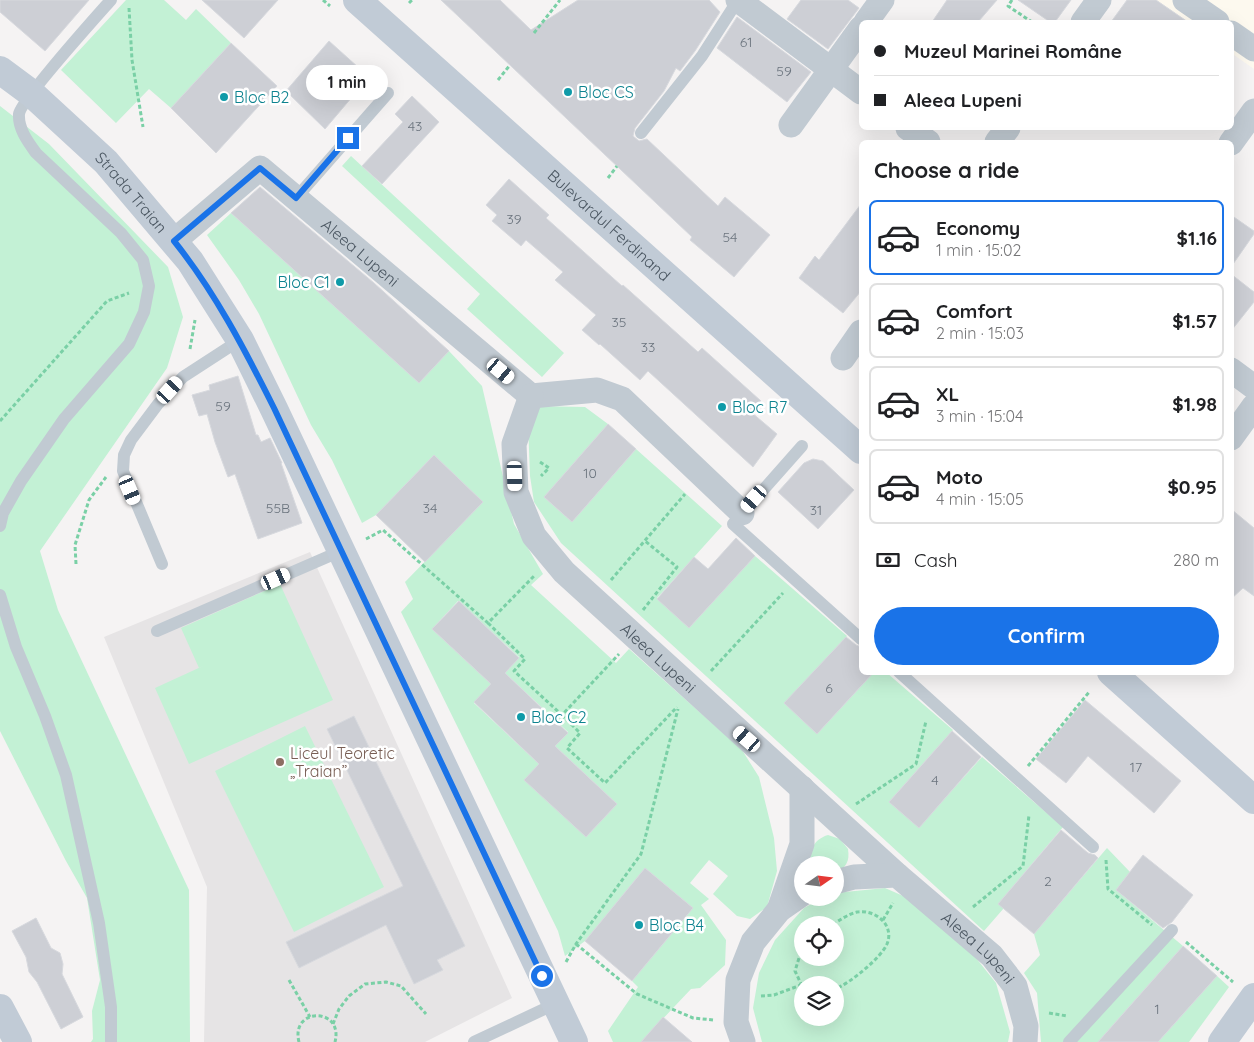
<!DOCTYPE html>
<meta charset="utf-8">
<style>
:root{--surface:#fff;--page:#f2f2f2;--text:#202124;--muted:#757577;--line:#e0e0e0;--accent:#1a73e8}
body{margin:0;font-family:Quicksand,sans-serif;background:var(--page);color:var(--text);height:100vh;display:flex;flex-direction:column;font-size:19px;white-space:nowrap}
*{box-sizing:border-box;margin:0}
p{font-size:16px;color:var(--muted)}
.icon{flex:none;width:28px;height:28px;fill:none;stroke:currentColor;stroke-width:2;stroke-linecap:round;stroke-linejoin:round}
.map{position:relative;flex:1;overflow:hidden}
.side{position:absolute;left:859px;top:140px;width:375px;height:535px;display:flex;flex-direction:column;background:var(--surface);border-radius:8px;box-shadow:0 5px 20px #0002}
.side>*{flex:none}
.guide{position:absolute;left:859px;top:20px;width:375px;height:110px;border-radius:8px;box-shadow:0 5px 20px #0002;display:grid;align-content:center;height:110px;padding:0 15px;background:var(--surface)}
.needle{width:32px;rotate:76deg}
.controls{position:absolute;left:794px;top:856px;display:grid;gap:10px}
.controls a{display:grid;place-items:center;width:50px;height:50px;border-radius:50%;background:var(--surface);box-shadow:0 5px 20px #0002;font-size:25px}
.end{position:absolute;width:22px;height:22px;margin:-11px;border:6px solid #1a73e8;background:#fff;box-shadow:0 0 0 2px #fff}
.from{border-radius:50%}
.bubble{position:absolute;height:35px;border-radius:18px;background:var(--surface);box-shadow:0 5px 20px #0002;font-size:16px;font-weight:700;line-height:35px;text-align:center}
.car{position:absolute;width:15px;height:30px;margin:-15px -8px;border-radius:6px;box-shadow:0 0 4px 1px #0007;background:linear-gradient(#fff 24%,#345 0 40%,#fff 0 76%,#345 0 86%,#fff 0)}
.guide b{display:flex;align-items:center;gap:18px;height:48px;font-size:19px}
.guide b+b{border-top:1px solid var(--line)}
.guide i{width:12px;height:12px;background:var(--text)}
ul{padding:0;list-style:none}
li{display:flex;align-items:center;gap:15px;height:75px;margin:0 10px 8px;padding:0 5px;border:2px solid var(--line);border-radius:8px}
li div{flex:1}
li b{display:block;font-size:19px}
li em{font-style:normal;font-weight:700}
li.selected{border-color:var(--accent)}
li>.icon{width:45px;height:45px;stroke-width:1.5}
h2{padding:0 15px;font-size:22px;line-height:60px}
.pay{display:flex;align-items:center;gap:12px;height:55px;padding:0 15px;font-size:19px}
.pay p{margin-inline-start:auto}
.button{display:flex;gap:10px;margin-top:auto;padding:10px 15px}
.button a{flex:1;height:58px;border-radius:30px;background:var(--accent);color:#fff;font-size:20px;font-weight:700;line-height:58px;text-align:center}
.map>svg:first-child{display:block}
</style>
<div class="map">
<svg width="1254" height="1042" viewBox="0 0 1254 1042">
<rect width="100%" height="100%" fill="#f5f3f3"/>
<path fill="#fdf9ef" d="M1156,0h98v69l-23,-16v-31h-43z"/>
<path fill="#e6e4e5" d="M310,552l202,446 -87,44h-221l3,-155 -103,-250z"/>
<g fill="#c3f1d5" fill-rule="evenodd">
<path d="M126,0h38l22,20 10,-11 35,34 -60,65 -22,-19 -33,34 -55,-53z"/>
<path d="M0,106l49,38 119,123 15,50 -16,51 -127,183 18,59 131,280 1,152h-99l2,-3 -1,-28 8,-31 -13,-82 -21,-37 -66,-130z"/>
<path d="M351,156l213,197 -22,24 -75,-68 13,-15 -138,-128z"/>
<path d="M231,213l188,170 30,-32 33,35 32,138 29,50 -12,11 85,78 13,-14 113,101 17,27 15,61 3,33 -10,36 -17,12 -13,-3 -24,-22 15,-18 -19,-16 -19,23 19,16 -8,6 25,35 -1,25 -25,23 -9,1 -50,53h-28l-5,-11 30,-44 -6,-6 61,-73 -48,-40 -60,73 -20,15 -7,-25 -157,-319 12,-13 -8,-17 78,-80 -49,-47 -58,60 -14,8 -30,-63 -21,-35 -52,-111 -20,-34 -32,-45zM458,601l61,56 -14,16 63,59 -13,14 62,58 -31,33 -61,-57 14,-16 -65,-61 17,-19 -59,-55z"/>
<path d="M534,406l51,1 23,17 -64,73 28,25 64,-73 86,77 -65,72 32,30 66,-72 92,80 -62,67 32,31 57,-62 13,1 66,57 -64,72 30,25 63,-70 81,70 -64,76 5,5 -20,23 -423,-388 -27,-41 -4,-26 -2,-53z"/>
<path d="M280,584l53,116 -144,64 -34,-76 48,-22 -4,2 -18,-40z"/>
<path d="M305,726l79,161 -90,45 -79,-161z"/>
<path d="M828,835l12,4 8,10c2,13 -2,18 -13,25v-9h-22c-6,-13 1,-26 15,-30z"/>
<path d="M1107,848l23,24 -14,18 67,56 -85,96h-57l-4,-49 -13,-20 16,-18 -6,-21z"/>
<path d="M885,888l32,14 47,41 32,40 14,49 -2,10h-246l-9,-34 6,-35 16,-33 29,-32 18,-10h13v-5zM802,925h33v33h-33zM802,985h33v33h-33z"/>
<path d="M1217,976l12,11 -40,55h-31z"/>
</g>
<g fill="#cdcfd5" stroke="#d7d9de">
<path d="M0,0h89l-44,51 -45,-39z"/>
<path d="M202,0h76l-34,38z"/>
<path d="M441,0h59l31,30 47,-30h131l11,12 -25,39 -15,20 -4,-3 -12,23 -29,37 -2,8 6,5 8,-2 71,67 7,-9 45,38 -36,42 -44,-37 2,-3z"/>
<path d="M801,0h47l11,8 -31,41 -41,-30z"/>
<path d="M947,0h50l-19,22h-46z"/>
<path d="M1018,0h53l-16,22h-5z"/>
<path d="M1127,0h29l32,22h-77z"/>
<path d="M737,17l74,55 -24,30 -70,-54z"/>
<path d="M329,41l40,36 -44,52 -39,-38z"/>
<path d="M231,43l46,43 -61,67 -45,-45z"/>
<path d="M412,96l27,26 -57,62 -20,-18 41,-44 -8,-8z"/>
<path d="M509,179l40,36 -3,3 76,68 1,-1 75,67 4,-4 59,53 -10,11 26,22 -24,33 -105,-96 -8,9 -40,-36 -1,1 -17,-15 14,-15 -41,-35 8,-8 -37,-32 -5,6 -29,-25 5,-6 -11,-10z"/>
<path d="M260,187l114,96 75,68 -30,32 -188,-170z"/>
<path d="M861,204v87l-18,22 -44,-35 16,-22 4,4z"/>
<path d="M1231,215l23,16v3l-23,33z"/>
<path d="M1231,274l23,18v10l-23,29z"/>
<path d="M238,376l18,59h2l3,7 9,-4 12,25h-1l21,60 -44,16 -23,-65 -7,3 -13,-35 -8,-28 -8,2 -7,-21 18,-5 -1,-5z"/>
<path d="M608,424l28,25 -64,73 -28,-25z"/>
<path d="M434,455l49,47 -58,60 -49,-47z"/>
<path d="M813,459l10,2 31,29 -36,39 -40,-37 26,-29z"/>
<path d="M1231,509l23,19v68l-11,-8 -12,11z"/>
<path d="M736,538l19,18 -66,72 -32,-29 37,-42 14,12z"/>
<path d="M459,601l60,57 -14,15 63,60 -13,13 62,58 -31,33 -62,-57 15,-16 -65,-62 17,-18 -59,-55z"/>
<path d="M846,637l10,8 5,2v25h13l-57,62 -33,-31z"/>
<path d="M1085,700l96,81 -27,32 -66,-57 -22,27 -30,-24z"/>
<path d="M354,716l111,230 -28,14 6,10 -29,14 -28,-59 -87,43 -13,-26 117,-56 -76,-157z"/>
<path d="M952,731l29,26 -62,71 -30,-26z"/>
<path d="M1061,830l27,23 7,2 3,3 -64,76 -36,-30z"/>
<path d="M1143,855l50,40 -21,27 -9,6 -47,-38z"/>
<path d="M645,868l48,40 -61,73 -47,-40z"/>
<path d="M36,918l15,30 9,5 3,11 -1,10 21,43 -22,12 -24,-47 -8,-10 -3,-15 -14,-26z"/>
<path d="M1183,946l34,30 -59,66h-60z"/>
<path d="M663,1017l29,25h-51z"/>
</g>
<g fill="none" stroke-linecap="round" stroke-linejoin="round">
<g stroke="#7ad0a6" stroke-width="3" stroke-dasharray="4 2.5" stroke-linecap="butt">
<path d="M323,0l7,6"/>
<path d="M1012,0l-4,6 24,16"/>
<path d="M409,3l3,-3"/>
<path d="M129,8l3,52 11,67"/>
<path d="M534,33l26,-33"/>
<path d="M498,80l12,-15"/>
<path d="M608,178l9,-12"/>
<path d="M190,349l5,-29"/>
<path d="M0,421l107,-120 22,-8"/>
<path d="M540,462l9,6 -8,8"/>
<path d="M366,539l17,-9 105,93 46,-47"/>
<path d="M76,564l-1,-19 14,-45 17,-23"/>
<path d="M611,580l74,-86"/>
<path d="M643,610l34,-43 -32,-26"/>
<path d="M488,623l37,36 -11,12 48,44 57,-61"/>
<path d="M711,671l72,-78"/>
<path d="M562,715l18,18 -13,15 38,35 72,-76"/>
<path d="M1028,766l62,-75"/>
<path d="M856,804l60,-40 10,-43"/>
<path d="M1106,860l2,29 44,36"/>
<path d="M973,907l50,-41 6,-51"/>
<path d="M883,920l10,-17"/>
<path d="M833,925c6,-5 16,-11 24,-13 18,-3 38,13 30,32 -6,14 -38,40 -52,45"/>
<path d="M1186,942l47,40"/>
<path d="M576,944l61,50 56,24 20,2"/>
<path d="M566,962l10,-18 65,-90 37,-145"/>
<path d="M289,980l21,37"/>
<path d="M802,986l-7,-15 4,-13 3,-5"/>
<path d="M761,996l13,-1 27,-10"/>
<path d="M1049,1013l18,3"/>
<path d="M333,1024l6,-15 10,-13 16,-12 21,-2 15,4 25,28"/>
<path d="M299,1042c-9,-35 45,-35 36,0"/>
</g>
<g stroke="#c1cad2" stroke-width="12">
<path d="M641,133l61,-77 36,-56"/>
<path d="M296,198l92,-105"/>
<path d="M802,446l-69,78 128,115"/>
<path d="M0,526l3,-13 18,-32 43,-62 65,-75 15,-32 5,-26 -6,-26 -22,-27 -85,-80c-8,-11 -18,-24 -17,-39 2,-14 77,-97 92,-114"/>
<path d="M162,564l-39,-93 1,-16 7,-15 27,-36 25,-27 57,-37"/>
<path d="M0,595l16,52 29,69 21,59 33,148 12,84v35"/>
<path d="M157,631l184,-80"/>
<path d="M899,672l194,175"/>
<path d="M474,1042l81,-38"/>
<path d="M1069,1042l103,-112"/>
</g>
<g stroke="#c1cad2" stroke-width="25">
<path d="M738,0l123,92"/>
<path d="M1185,0l32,22"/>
<path d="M866,22l16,-22"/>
<path d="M1083,22l16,-22"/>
<path d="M1231,33l23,16"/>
<path d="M791,125l70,-97"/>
<path d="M908,128l20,14"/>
<path d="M997,142l11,-14"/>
<path d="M1231,143l23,-32"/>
<path id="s1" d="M174,241l86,-73 271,228 66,-6 25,9 120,114"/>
<path d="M843,358l18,-26"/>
<path d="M1231,370l23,17"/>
<path id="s2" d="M531,396l-17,48 2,48 18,44 30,36 333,303"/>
<path d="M1231,438l23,-32"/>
<path id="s3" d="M835,882l19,-5 43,-2 95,81 23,30 11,40 -1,16"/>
<path d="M779,910l23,-66v-56"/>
<path d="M743,1042l-7,-20 2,-42 15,-38 26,-32 23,-16"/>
</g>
<g stroke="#c1cbd6" stroke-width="28">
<path id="s4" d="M357,0l504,450"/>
<path id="s5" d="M0,70l31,23 75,69 84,99 50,79 34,69 300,633"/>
<path d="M1111,672l143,128"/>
<path d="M0,1008l18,34"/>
<path d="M1222,1042l32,-45"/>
</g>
</g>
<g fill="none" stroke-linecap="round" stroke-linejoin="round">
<path stroke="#1a73e8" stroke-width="6" d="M348,138l-52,60 -36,-30 -86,73c41,51 71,109 100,167l268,568"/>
</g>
<g fill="#0f9aa8" stroke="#fff" stroke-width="2">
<circle cx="568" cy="92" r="5"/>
<circle cx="224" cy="97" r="5"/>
<circle cx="340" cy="282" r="5"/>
<circle cx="722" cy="407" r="5"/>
<circle cx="521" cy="717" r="5"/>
<circle cx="639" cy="925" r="5"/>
</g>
<circle fill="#8d6e63" stroke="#fff" stroke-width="2" cx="280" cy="762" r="5"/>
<g text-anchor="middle" stroke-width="5" stroke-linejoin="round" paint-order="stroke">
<g font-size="14" fill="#6b747e">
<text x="746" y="47">61</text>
<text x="784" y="76">59</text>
<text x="415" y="131">43</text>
<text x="514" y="224">39</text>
<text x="730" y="242">54</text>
<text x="619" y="327">35</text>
<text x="648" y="352">33</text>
<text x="223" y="411">59</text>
<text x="590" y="478">10</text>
<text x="278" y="513">55B</text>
<text x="430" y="513">34</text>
<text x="816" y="515">31</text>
<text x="829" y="693">6</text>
<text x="1136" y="772">17</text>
<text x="935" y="785">4</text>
<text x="1048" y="886">2</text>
<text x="1157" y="1014">1</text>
</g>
<g font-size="16" fill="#0d838f" stroke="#fff" text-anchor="start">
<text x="578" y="98">Bloc CS</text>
<text x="234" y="103">Bloc B2</text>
<text x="330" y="288" text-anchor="end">Bloc C1</text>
<text x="732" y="413">Bloc R7</text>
<text x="531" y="723">Bloc C2</text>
<text x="649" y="931">Bloc B4</text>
</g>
<g font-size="16" fill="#4a5661" stroke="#fff">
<text dy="6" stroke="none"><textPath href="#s5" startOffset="180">Strada Traian</textPath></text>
<text dy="6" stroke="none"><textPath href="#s4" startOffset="338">Bulevardul Ferdinand</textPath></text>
<text dy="6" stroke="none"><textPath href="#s1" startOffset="244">Aleea Lupeni</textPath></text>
<text dy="6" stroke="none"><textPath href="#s2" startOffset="321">Aleea Lupeni</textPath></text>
<text dy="6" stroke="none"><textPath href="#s3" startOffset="172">Aleea Lupeni</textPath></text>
</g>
<g font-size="16" fill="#785e54" stroke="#fff" text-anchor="start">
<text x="290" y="759">Liceul Teoretic<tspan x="290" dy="18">„Traian”</tspan></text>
</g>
</g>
</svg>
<div class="controls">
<a><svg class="needle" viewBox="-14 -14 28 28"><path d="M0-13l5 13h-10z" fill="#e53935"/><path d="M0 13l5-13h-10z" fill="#757577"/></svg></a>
<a><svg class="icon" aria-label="locate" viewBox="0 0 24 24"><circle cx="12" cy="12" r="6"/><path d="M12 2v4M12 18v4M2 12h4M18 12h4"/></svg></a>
<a><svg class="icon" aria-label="layers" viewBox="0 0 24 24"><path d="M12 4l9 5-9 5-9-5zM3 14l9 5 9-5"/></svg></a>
</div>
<i class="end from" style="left:542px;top:976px"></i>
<i class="end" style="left:348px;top:138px"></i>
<div class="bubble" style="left:306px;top:65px;width:82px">1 min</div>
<i class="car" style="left:501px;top:371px;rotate:130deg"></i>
<i class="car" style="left:170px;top:390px;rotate:42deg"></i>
<i class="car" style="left:515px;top:476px;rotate:178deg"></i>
<i class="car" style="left:130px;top:490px;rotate:157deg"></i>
<i class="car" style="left:754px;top:499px;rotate:221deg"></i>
<i class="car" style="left:276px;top:579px;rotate:66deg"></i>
<i class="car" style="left:747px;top:739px;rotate:311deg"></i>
<div class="guide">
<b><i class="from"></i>Muzeul Marinei Române</b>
<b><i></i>Aleea Lupeni</b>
</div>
<section class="side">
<h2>Choose a ride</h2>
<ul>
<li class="selected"><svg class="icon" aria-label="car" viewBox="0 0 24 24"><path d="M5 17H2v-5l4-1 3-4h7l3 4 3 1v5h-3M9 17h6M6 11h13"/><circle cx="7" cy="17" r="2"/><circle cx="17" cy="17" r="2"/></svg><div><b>Economy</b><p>1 min · 15:02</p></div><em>$1.16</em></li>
<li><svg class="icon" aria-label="car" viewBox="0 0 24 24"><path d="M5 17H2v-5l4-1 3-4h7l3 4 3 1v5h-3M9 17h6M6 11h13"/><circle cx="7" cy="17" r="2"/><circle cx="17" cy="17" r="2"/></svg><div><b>Comfort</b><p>2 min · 15:03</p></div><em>$1.57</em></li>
<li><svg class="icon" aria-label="car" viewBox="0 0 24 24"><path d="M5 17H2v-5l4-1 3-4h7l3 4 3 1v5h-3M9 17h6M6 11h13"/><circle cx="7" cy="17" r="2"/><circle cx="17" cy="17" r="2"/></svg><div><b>XL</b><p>3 min · 15:04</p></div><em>$1.98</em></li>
<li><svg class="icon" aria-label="car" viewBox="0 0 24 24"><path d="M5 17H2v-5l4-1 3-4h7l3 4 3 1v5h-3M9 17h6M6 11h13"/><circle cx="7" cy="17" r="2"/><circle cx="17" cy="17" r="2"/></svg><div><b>Moto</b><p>4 min · 15:05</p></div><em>$0.95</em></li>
</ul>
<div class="pay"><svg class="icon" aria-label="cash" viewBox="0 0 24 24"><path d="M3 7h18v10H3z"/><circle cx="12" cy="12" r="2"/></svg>Cash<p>280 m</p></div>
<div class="button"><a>Confirm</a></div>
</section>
</div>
